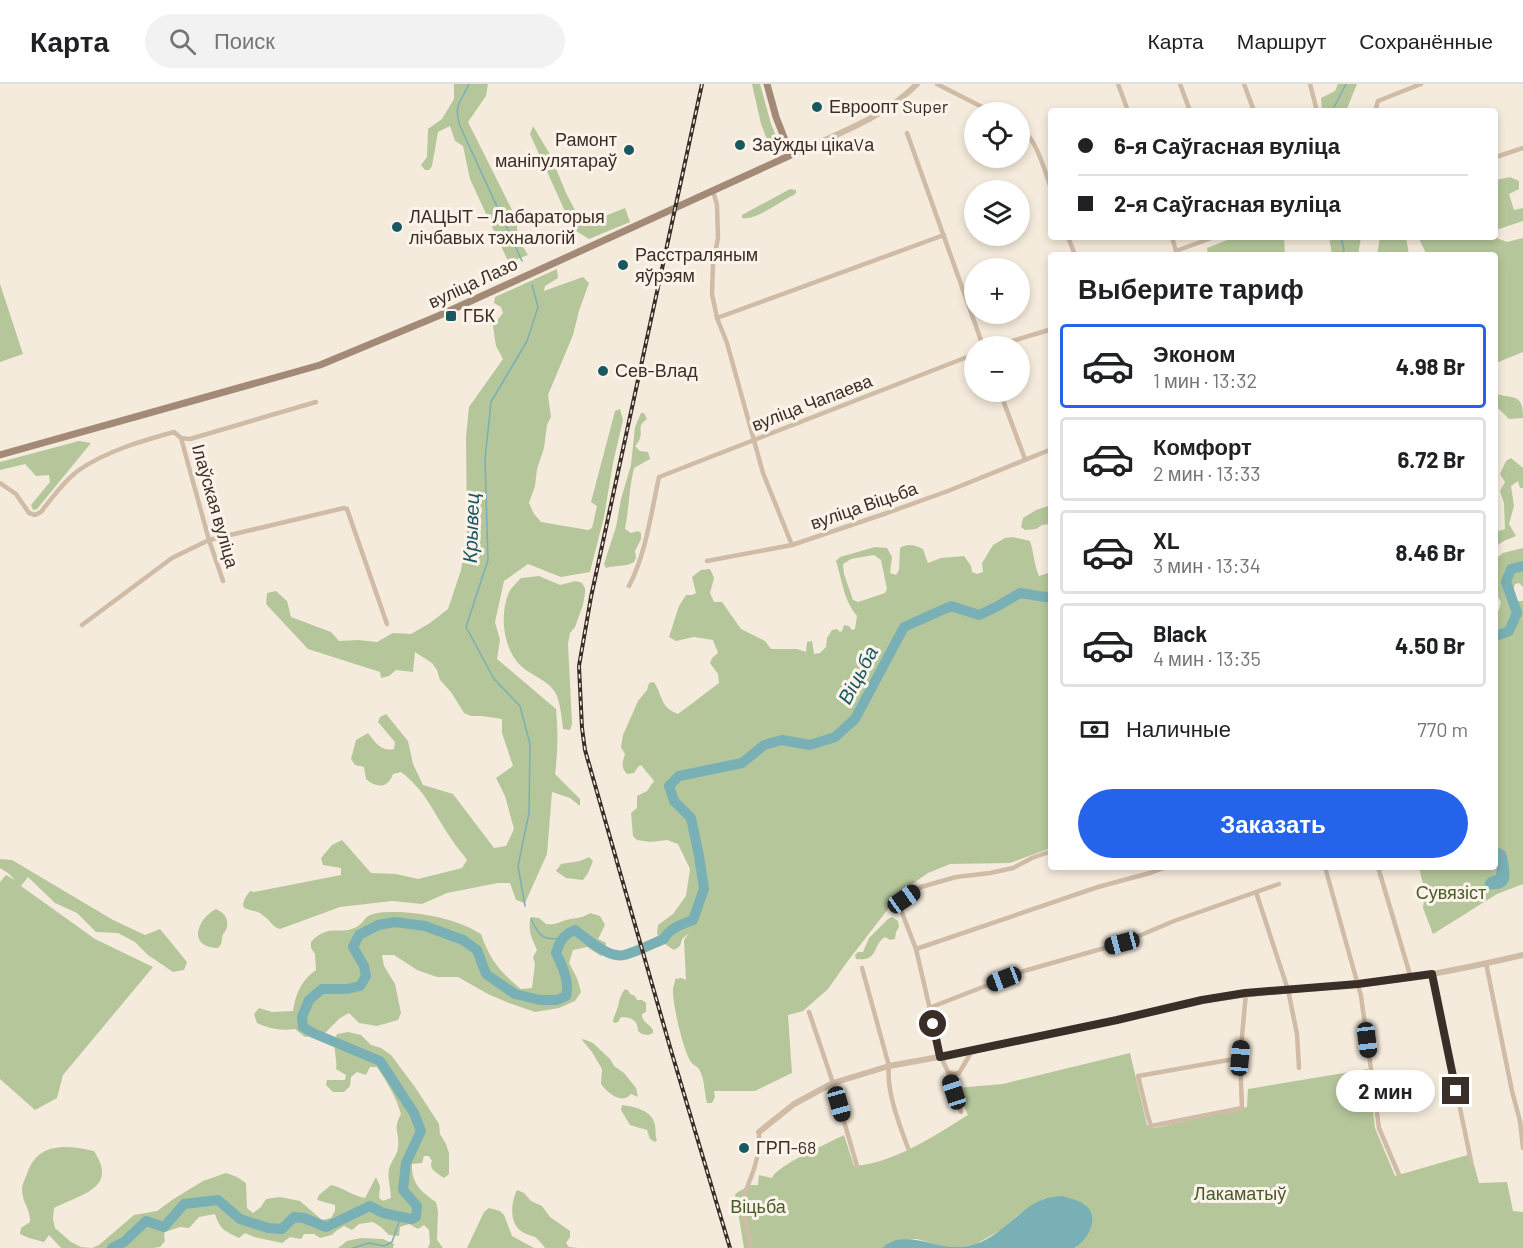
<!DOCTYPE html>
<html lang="ru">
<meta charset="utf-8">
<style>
:root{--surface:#fff;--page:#f2f2f2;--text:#202124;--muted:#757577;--line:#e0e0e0;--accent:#2563eb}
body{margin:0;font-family:Barlow,sans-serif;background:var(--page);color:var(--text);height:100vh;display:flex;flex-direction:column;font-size:22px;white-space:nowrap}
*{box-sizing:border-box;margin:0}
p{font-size:20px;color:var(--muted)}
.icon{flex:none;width:33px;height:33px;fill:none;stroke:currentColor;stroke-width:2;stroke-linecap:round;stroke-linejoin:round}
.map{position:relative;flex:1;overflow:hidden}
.sheet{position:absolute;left:1048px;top:168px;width:450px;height:618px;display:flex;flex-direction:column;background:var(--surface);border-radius:6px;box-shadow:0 3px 9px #0003}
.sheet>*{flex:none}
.top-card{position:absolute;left:1048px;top:24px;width:450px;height:132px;border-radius:6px;box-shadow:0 3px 9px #0003;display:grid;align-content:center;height:132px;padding:0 30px;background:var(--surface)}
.fabs{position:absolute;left:964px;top:18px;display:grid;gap:12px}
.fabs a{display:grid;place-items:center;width:66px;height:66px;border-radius:50%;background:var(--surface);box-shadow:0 3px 9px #0003;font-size:30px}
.end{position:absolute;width:27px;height:27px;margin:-14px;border:8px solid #3a2f28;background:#fff;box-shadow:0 0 0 3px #fff}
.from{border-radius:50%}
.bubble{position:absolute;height:42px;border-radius:21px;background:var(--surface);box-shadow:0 3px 9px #0003;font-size:20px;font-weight:700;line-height:42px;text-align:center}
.car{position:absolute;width:18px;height:36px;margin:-18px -9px;border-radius:8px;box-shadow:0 0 4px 2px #0007;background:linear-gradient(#222 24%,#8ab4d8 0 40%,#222 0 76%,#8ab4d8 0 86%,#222 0)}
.top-card b{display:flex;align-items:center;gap:21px;height:57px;font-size:22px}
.top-card b+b{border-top:2px solid var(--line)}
.top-card i{width:15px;height:15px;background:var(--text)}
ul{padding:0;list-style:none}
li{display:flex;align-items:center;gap:18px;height:84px;margin:0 12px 9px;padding:0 18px;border:3px solid var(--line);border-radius:6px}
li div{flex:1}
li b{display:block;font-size:22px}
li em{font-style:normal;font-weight:700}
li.current{border-color:var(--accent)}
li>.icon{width:54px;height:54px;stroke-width:1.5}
h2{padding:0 30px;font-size:27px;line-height:72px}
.pay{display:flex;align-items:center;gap:15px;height:66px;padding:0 30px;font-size:22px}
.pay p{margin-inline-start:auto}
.button{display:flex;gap:12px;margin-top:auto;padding:12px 30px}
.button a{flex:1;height:69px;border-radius:36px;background:var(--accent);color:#fff;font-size:24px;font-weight:700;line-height:69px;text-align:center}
header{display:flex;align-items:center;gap:36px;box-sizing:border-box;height:84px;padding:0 30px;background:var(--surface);border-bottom:2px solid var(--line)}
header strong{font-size:28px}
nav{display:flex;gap:33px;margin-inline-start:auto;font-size:21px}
.search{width:420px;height:54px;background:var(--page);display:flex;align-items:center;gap:15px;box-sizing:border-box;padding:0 21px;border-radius:33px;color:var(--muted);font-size:22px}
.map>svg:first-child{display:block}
</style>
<header>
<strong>Карта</strong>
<div class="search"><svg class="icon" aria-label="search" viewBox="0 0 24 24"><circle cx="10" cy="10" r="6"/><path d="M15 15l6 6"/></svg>Поиск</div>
<nav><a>Карта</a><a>Маршрут</a><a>Сохранённые</a></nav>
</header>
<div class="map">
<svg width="1523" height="1164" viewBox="0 0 1523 1164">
<rect width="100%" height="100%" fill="#f5ebdc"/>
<g fill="#b5c69a" fill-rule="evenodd">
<path d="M454,0h34l-2,12 -18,26 48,96 2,21 10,16 -13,5 -8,-1 -37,-80 -7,-33 -8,-5 -5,-15 -12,6 -6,34 -3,4h-4l-4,-5 6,-8 1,-28 14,-10 12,-20z"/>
<path d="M752,0h8l11,40 7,17 -10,1 -7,-18z"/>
<path d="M1338,0h19l-11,27h-24l-1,-13 14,-7z"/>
<path d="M533,42l18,30 15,37 10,19 11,5 13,1 25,-10 5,14 -41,17 -16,-10 -43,-95z"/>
<path d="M1510,93l9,4v8l-10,5 5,16 9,-2v13l-27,9v-50z"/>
<path d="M790,105l6,1v3l-2,2c-14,6 -38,26 -52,23v-3z"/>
<path d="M1235,153h49l1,18h-77l-1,-7z"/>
<path d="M1329,153h32l-3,18h-26z"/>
<path d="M1380,153h26l3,18h-32z"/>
<path d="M1418,153h76l13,5 16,-4v114l-27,11v-108h-69z"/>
<path d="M557,185l1,9 -13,8 -1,5 39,-14 6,6 -10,28 -6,24 -25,60 3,22 -4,8 -3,23 -7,21 -2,17 -6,17 5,11 7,8 47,8 4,-2 5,-22 -6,-4 24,-91 5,-2 3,11 -10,43 -9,54 -14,55 -29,5 -33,-13 -24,17 -9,41 5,18 -3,19 59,50c2,22 2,43 -1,65l25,25v7l-10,-8 -18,-6 -5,62 -22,49 -9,-3 -6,-17h-12l-51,10 -25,11 -30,-3 -52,6 -60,22c-8,-2 -9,-8 -16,-13 -5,-5 -13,-5 -20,-8l-1,-4 2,-6 5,-7 4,1 87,-17v-7l-18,-3 -2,-7 11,-13 10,-5 29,33 25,1 22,5 44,-11 5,-8c-5,-7 -12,-15 -17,-23 -17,-25 -24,-46 -49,-65l-8,2c-5,15 -17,14 -27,5l-2,-12 -9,-2 -4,-6 5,-19 12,-7c7,9 13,19 26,16l1,-7 -17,-20 2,-5 6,-3 22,27 5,23 10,21 30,9 41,54 12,-2 8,-17 -9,-33 -9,-18 17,-12 -11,-33v-14l-20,-3h-11l-7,-3 -13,-21 -11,-12 -3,-10 -5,-7 -17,-11 -2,20 -17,-2 -7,6 -8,2 -1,-6 -72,-23 -42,-45 1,-11 9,-2 11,10 4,16 40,15 8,9 19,-1 19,2 16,-9 18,1 19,-11 18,-14 13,-39 6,-32 -1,-101 3,-30 34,-48 -7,-13 -3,-20 10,-13 -2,-6 -7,-4 1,-6z"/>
<path d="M0,200l23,70 -23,8z"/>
<path d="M1496,310c20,5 27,0 27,24l-14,1 -10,-10 -3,3z"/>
<path d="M641,329h3l3,6c-11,8 -4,10 -7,19 0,1 -4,8 -5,8l5,5 8,1 2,7 -16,9c-5,20 -5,41 -9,61l6,4 7,-2 3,2v6l-6,12 1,7 -2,4c-8,5 -18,3 -28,6l-2,-4 12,-37 5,-28 10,-34 4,-38z"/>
<path d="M79,357l12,2 -54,66 -4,1 -2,-5 19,-23 -1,-7 -13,1 -11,-12 -25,6v-8z"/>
<path d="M1511,374l12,10v20h-3l-2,-7 -7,5 3,20 -5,18 7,12 -12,5 -8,5v-19l3,4 6,-2 -1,-26 -4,-12 5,-9 -5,-8 6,-13z"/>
<path d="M1051,421v19l-9,1 -6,4 -11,1 -4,-3 2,-9 13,-8z"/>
<path d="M1013,453l17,4c4,12 4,24 9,35l12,-4v276l-41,15 -60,1 -22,9 -26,18 -55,71 -19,27 -25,22 -15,4 4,58 -37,18h-41l1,6 -3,6h-5c-3,-11 -2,-22 -7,-32 -2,-5 -6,-5 -9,-9 -8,-12 -19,-59 -18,-74 1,-3 2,-6 2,-9l6,-1 5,2 -2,-40 5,-7 -7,6 -2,7 -6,4 -9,-6 -8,-10 1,-9 15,-11 13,-18 4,-27 -12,-25 -11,-4 -17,2 -13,-2 -4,-4 -2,-23 6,-5v-12l10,-5 7,-10 -13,-16 -3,2 -4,6 -7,1c-6,-6 -5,-11 -2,-20l-4,-7 2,-12 15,-34 9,-11 2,-7 5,-1c10,16 5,24 24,32l41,-31 -1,-9 -8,-11 2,-5 6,-5 -5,-13 -19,-3 -18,4 -7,-4 10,-31 7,-11h6l4,-2 -4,-16 9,-7 9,-1 4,9 -4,15 4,9h8l19,27 24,12 6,8h26l9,3 1,-10 5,-1 2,13 6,-1 6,-6 1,-9 5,-8 5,-1 3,3 2,-1 2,-6 5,1 3,4 3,-1 2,-13c-13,-15 -15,-36 -21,-55l4,-4 35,-10 12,1 5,9 -2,16 6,2 3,-5 1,-22c8,-5 14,-3 23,1l5,14 13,-5 23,-2 7,10 1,6 5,2 6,-2 -1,-9 11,-18 12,-7zM874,471l7,5 6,29 -2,4 -27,9 -5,-2 -9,-26 -1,-10 8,-5z"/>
<path d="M1523,464v39l-4,-4 -4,1 -4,13 2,4h10v283l-26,10 -64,40 -10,-26 2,-15 -6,-26h77v-254l3,-3 2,-8 -5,-8v-35l7,-6z"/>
<path d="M539,492l21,9 16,-4 6,2 3,5v5l-2,12 -8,22 -5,6 -2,11 4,80 -2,6 -7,-1c-1,-10 -3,-29 -8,-37 -8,-12 -22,-16 -33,-25 -19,-17 -23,-52 -13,-75 3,-5 8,-10 12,-14z"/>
<path d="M589,773l4,4 -5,12 -5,7 -17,-2 -10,-7 5,-7 19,-3z"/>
<path d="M0,775l12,1 101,60 32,15 15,-6 27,33 -3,8 -11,2 -25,-17 -13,-13 -17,-9 -22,-1 -19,-19 -22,-10 -27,-26 -7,9 74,53 58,28 -90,108 -6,23 -22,12 -35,-31v-197l6,-7 9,5 -7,-7 -8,-5z"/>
<path d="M216,825c9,4 14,11 10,21 -1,1 -2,3 -3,4 -2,7 0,9 -5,14 -31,-1 -21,-29 -2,-39z"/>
<path d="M401,828c29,2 55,7 80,22 9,26 19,38 40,55l11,-1 3,-24 -2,-7 4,-7c-5,-11 -10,-21 -6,-33l8,1 7,6c10,1 11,-1 20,-4 11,-3 12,0 24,-7l10,3 5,9 -7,14 8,4 -1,10 -4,3 -14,-9 -14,3 -4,13 8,15 4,14 -6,9 -16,7 -24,4 -26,-9 -21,-9 -30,-17h-21l-20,-7 -23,-15h-12l2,11 11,18 6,29 -3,7 -21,6 -18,-3 -10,-10 -9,5 -16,16 -19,3 -10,-8c-14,2 -25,0 -38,-6l-3,-9 5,-6 13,4 21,-1c2,-16 9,-32 23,-41l-1,-16 -4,-6v-6c19,-20 29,-5 47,-16 4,-2 6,-7 10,-10 9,-5 23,-4 33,-4z"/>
<path d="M892,833l6,4 1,6 -3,5 -1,7 -5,1 -5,-3c-13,8 -6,25 -29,22l-1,-4 3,-3h5l6,-14 19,-19z"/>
<path d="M625,905l4,2 1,3 5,2 2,4h5l4,3v9l-4,2c0,9 7,9 11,16v3l-5,2 -6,-1 -4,-3c0,-11 -7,-14 -17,-14l-3,5 -3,1 -2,-1c0,-4 2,-7 3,-10 4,-9 2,-14 9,-23z"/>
<path d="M348,948l13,3 10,10 10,3 10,7 24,32 24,37 1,10 6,10 3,9v21l-5,4c-7,-5 -16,-9 -12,-17l-3,-5h-5l-2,7 -10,1c-1,19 9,28 24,38l2,10 -1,28 6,8h-15l2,-5 -1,-13 -5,-5 -6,4 -9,-5 -9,3 -1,9 -10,-1 -8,-8 -8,-5 -14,2 -7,6 -8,-4 -8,5 -4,4 -12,3 -6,-4h-10l-3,5 -11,-2 -8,6 -28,-6 -9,-4 -6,5c-14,-7 -19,-8 -24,-24l-16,3 -10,11 -9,-1 -15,5 -1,3 1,6 -5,6 -7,1h-92l-12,-13 -5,7 -15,-4 -9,-4 1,-6 9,-6c1,-12 -8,-20 -8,-32 0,-6 4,-13 6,-19 11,-29 40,-26 66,-20 25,38 -14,43 -40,57l-1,11 2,9 16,14 10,5 11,1 7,-3 35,-30 23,-4 15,-11 31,-19 23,-8 11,4 9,6 1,25 6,5 8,-6 5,-8 14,-2 20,4 22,19 9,-2 4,-7v-6l-18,-5 2,-5 12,-10c13,3 22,11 34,13l11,-21 4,9 -1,12 4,3 8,-3c0,-9 -4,-20 -2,-29 2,-8 9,-15 9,-22 2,-16 -6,-16 3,-33 -5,-17 -14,-32 -24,-47h-7l-4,8 -9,-3 -6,5 -1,9 -6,6h-11l-7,-7 1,-5h18l1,-5 -10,-6c2,-11 -5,-24 1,-35z"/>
<path d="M583,955l10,4 17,16 4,7 10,7 12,15 2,9 -7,-3c-10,11 -23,-1 -30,-10l1,-15 -10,-17 -10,-12z"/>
<path d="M1130,969l17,72 8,3 92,-21 1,-18 120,-20 7,59 20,48 76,-22 8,29 28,-1 6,29 10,1v36h-449l3,-2 -32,-48 -27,17 -15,14 -27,15 -17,3h-14l-28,-8 -28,3 -7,6h-138l-9,-54 15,-9h8l1,-10 13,3c5,-13 57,-35 72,-43l10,31c38,-2 82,-31 114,-51l-12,-27 47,-4z"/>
<path d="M622,1021c13,2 30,5 33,20 1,6 0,10 2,15l-2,2 -5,-3 -3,-9 -17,-5 -9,-15z"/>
<path d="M517,1106l7,3 7,8 11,5 8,11 20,14v6l-4,6 3,4 9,1h-33c-3,-4 -6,-8 -10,-11 -5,-2 -10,-3 -14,-6 -12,-9 -10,-29 -4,-41z"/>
<path d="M489,1124l11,3 4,4 8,21 22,12h-67l17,-36z"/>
<path d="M361,1154l22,1 11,5 -1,4h-55l9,-7z"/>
</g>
<g fill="#78b0b6">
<path d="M1500,764l6,4c4,19 10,40 -18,37l-3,-4v-3l3,-4 8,-3 1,-6 -1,-2v-18z"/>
<path d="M1062,1112c7,2 17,4 23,9 16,12 3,35 -11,43h-192c15,-16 43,-6 61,-2 10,2 23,1 32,-2 27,-8 43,-35 69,-45 5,-2 13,-2 18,-3z"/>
</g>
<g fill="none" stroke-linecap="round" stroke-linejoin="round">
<g stroke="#78b0b6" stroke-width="1.5">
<path d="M469,0c-8,18 -16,21 -9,42l62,135"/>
<path d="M1332,27l14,-27"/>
<path d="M1341,153l3,13 -2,5"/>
<path d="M525,822l-7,-40 11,-53 1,-69 -10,-38 -26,-27 -28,-52 22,-67 -3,-101 6,-57 36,-61 11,-34 -6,-22"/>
<path d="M531,835c8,18 14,23 34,18"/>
<path d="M353,1164l16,-5 15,3 8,-4 9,-26"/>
</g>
<g stroke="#78b0b6" stroke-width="10">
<path d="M1496,552l13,-5 8,-18 -11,-31 5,-13 12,-3"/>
<path d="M112,1164l12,-6 22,-21 18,6 20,-23 34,-4 22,19 28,9 14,1 12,-12 10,1 22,9 44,-21 13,7 28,6 5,-2 1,-11 -14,-16 3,-27 15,-32 -7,-18 -34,-52 -67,-28 -10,-6 -1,-10 7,-17 13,-11h25l13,-3 6,-10 -2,-10 -11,-19 6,-12 19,-10 17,-3 30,4 38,14 14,10 9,24 29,20 25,6h17l9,-4c4,-15 -4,-30 -10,-43 4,-12 7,-18 19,-23 12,9 34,29 49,25 13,-3 27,-11 40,-16 5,-11 19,-15 29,-19l11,-31 -5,-33 -8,-38 -17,-17 -5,-15 10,-10 63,-13 22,-18 18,-5 28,5 25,-8 20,-18 49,-92 47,-21 28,9 19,-9 22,-13 32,5"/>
</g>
<g stroke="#cfbba6" stroke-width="4.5">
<path d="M937,0l55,28"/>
<path d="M1118,0l10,27"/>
<path d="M1180,0l10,27"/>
<path d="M1244,0l10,27"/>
<path d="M1310,0l7,27"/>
<path d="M1375,27l3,-10 43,-17"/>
<path d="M1020,44c17,10 25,45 32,63"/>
<path d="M907,49l76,213"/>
<path d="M1496,73l27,-9"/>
<path d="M713,107l4,14 1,33 -5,26 -1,30 5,24 10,25 36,130 29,72"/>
<path d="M1068,153l7,18"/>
<path d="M1172,153l4,14 -1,4"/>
<path d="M1296,153v1"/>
<path d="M1176,167l38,-14"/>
<path d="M717,234l227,-83"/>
<path d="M996,262l56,-17"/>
<path d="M1000,308l25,67"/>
<path d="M181,354l28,102 14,41"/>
<path d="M0,399l16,11 13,19 6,2 6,-3c11,-14 23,-31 38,-42 28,-19 62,-29 95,-38l7,6 9,1 126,-37"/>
<path d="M707,477l85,-16 92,-31 64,-23 104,-42"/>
<path d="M629,502c17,-33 22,-72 30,-109l316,-123"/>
<path d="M82,541l90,-67 37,-18 135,-32 3,1 40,115"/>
<path d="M1325,783l36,129 18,132 20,47"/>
<path d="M1378,783l33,111"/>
<path d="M1256,808l32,98 9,44 2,34"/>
<path d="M916,865l182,-62 52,-14 17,-6"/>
<path d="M1486,879l26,128 8,30 3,27"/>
<path d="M862,884l27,98c-3,24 10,58 19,82"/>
<path d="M1432,890l39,187"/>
<path d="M929,924l95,-37 98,-28 52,-22 105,-37"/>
<path d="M809,928l24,71 24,83"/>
<path d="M1240,974l-102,18 10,41 3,9 91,-18 -2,-50 6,-65"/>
<path d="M948,988l5,2 6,-1 13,-22"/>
<path d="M961,1028l-13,-40 -7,-15 -25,-108 -17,-44 5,-6 17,-12 35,-10 34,-4 23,-5 19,-10 20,-7"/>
<path d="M751,1164l-8,-39 1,-13 10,-27 5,-19v-18"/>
</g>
<g stroke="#cfbba6" stroke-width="6">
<path d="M791,71c43,-20 92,-36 126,-71"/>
<path d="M759,1048l35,-28 39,-21 56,-17 83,-15 185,-40c66,-18 132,-20 199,-26 57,-6 112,-17 167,-30"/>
</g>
<path stroke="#a38a77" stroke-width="7" d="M0,371l320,-90 118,-49 353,-161 -15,-38 -9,-33"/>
<g stroke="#3a2f28" stroke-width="4">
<path id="rail" d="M702,0l-111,513 -12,69 3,62 3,22 85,297 60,201"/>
</g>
<use href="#rail" stroke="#fcf4ea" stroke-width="1.5" stroke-dasharray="4.5" stroke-linecap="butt"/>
</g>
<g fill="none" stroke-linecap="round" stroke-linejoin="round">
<path stroke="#3a2f28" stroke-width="8" d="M933,940l7,33 177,-37 85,-20 43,-7 113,-9 74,-10 24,117"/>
</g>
<g fill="#185861" stroke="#fcf4ea" stroke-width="2">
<circle cx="817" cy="23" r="6"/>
<circle cx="740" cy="61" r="6"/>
<circle cx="629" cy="66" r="6"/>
<circle cx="397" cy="143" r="6"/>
<circle cx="623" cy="181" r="6"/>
<rect x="445" y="226" width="12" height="12" rx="3"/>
<circle cx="603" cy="287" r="6"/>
<circle cx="744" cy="1064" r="6"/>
</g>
<g text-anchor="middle" stroke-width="6" stroke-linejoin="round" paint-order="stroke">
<g font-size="18" fill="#3a2f28" stroke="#fcf4ea" text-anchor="start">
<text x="829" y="29">Евроопт Super</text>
<text x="617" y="62" text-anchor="end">Рамонт<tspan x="617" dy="21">маніпулятараў</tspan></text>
<text x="752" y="67">Заўжды цікаVа</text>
<text x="409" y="139">ЛАЦЫТ -- Лабараторыя<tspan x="409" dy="21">лічбавых тэхналогій</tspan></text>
<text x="635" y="177">Расстраляным<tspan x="635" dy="21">яўрэям</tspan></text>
<text x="463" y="238">ГБК</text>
<text x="615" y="293">Сев-Влад</text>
<text x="756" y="1070">ГРП-68</text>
</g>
<g font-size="18" fill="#3a2f28" stroke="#fcf4ea">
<text transform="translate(473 199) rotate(-25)" y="6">вуліца Лазо</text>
<text transform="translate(812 319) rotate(-21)" y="6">вуліца Чапаева</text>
<text transform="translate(215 422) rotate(74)" y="6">Ілаўская вуліца</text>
<text transform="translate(864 422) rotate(-19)" y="6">вуліца Віцьба</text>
</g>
<g font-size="18" fill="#465c29" stroke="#fcf4ea">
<text x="1451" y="815">Сувязіст</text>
<text x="1240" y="1116">Лакаматыў</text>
<text x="758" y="1129">Віцьба</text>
</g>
<g font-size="20" font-style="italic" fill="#185861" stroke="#fcf4ea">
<text transform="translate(471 444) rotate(-88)" y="7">Крывец</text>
<text transform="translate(858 591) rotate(-62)" y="7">Віцьба</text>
</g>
</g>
</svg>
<div class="fabs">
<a><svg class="icon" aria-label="locate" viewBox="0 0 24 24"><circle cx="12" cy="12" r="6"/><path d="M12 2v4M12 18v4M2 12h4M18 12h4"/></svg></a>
<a><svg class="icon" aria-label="layers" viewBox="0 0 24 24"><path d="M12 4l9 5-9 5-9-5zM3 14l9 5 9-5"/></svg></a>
<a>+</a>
<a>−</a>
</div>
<i class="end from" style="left:933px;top:940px"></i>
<i class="end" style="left:1456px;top:1007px"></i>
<div class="bubble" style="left:1336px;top:986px;width:99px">2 мин</div>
<i class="car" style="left:904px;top:815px;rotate:55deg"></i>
<i class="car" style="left:1122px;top:859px;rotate:255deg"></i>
<i class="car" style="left:1004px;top:895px;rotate:249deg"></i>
<i class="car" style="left:1367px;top:956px;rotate:173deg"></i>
<i class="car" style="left:1240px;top:974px;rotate:5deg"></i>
<i class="car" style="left:954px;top:1008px;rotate:342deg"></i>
<i class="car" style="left:839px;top:1020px;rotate:164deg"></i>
<div class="top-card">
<b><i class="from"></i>6-я Саўгасная вуліца</b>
<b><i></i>2-я Саўгасная вуліца</b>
</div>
<section class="sheet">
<h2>Выберите тариф</h2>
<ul>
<li class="current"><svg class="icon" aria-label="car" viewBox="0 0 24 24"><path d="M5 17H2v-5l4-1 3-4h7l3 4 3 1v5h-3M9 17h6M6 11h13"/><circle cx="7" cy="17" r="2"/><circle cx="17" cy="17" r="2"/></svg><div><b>Эконом</b><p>1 мин · 13:32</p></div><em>4.98 Br</em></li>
<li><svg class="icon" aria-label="car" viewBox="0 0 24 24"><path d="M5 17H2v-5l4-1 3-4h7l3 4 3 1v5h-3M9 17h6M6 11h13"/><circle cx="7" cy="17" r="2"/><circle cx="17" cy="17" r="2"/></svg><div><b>Комфорт</b><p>2 мин · 13:33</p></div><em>6.72 Br</em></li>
<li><svg class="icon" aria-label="car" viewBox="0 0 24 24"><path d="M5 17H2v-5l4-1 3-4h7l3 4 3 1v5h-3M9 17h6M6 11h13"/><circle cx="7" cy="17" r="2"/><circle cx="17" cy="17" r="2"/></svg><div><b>XL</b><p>3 мин · 13:34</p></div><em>8.46 Br</em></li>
<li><svg class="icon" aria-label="car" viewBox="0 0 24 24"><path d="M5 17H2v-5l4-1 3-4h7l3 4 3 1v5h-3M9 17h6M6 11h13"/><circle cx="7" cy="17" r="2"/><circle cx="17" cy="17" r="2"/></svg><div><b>Black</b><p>4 мин · 13:35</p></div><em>4.50 Br</em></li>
</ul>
<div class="pay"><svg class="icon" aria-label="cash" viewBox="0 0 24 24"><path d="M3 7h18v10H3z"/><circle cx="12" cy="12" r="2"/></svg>Наличные<p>770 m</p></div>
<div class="button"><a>Заказать</a></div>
</section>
</div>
